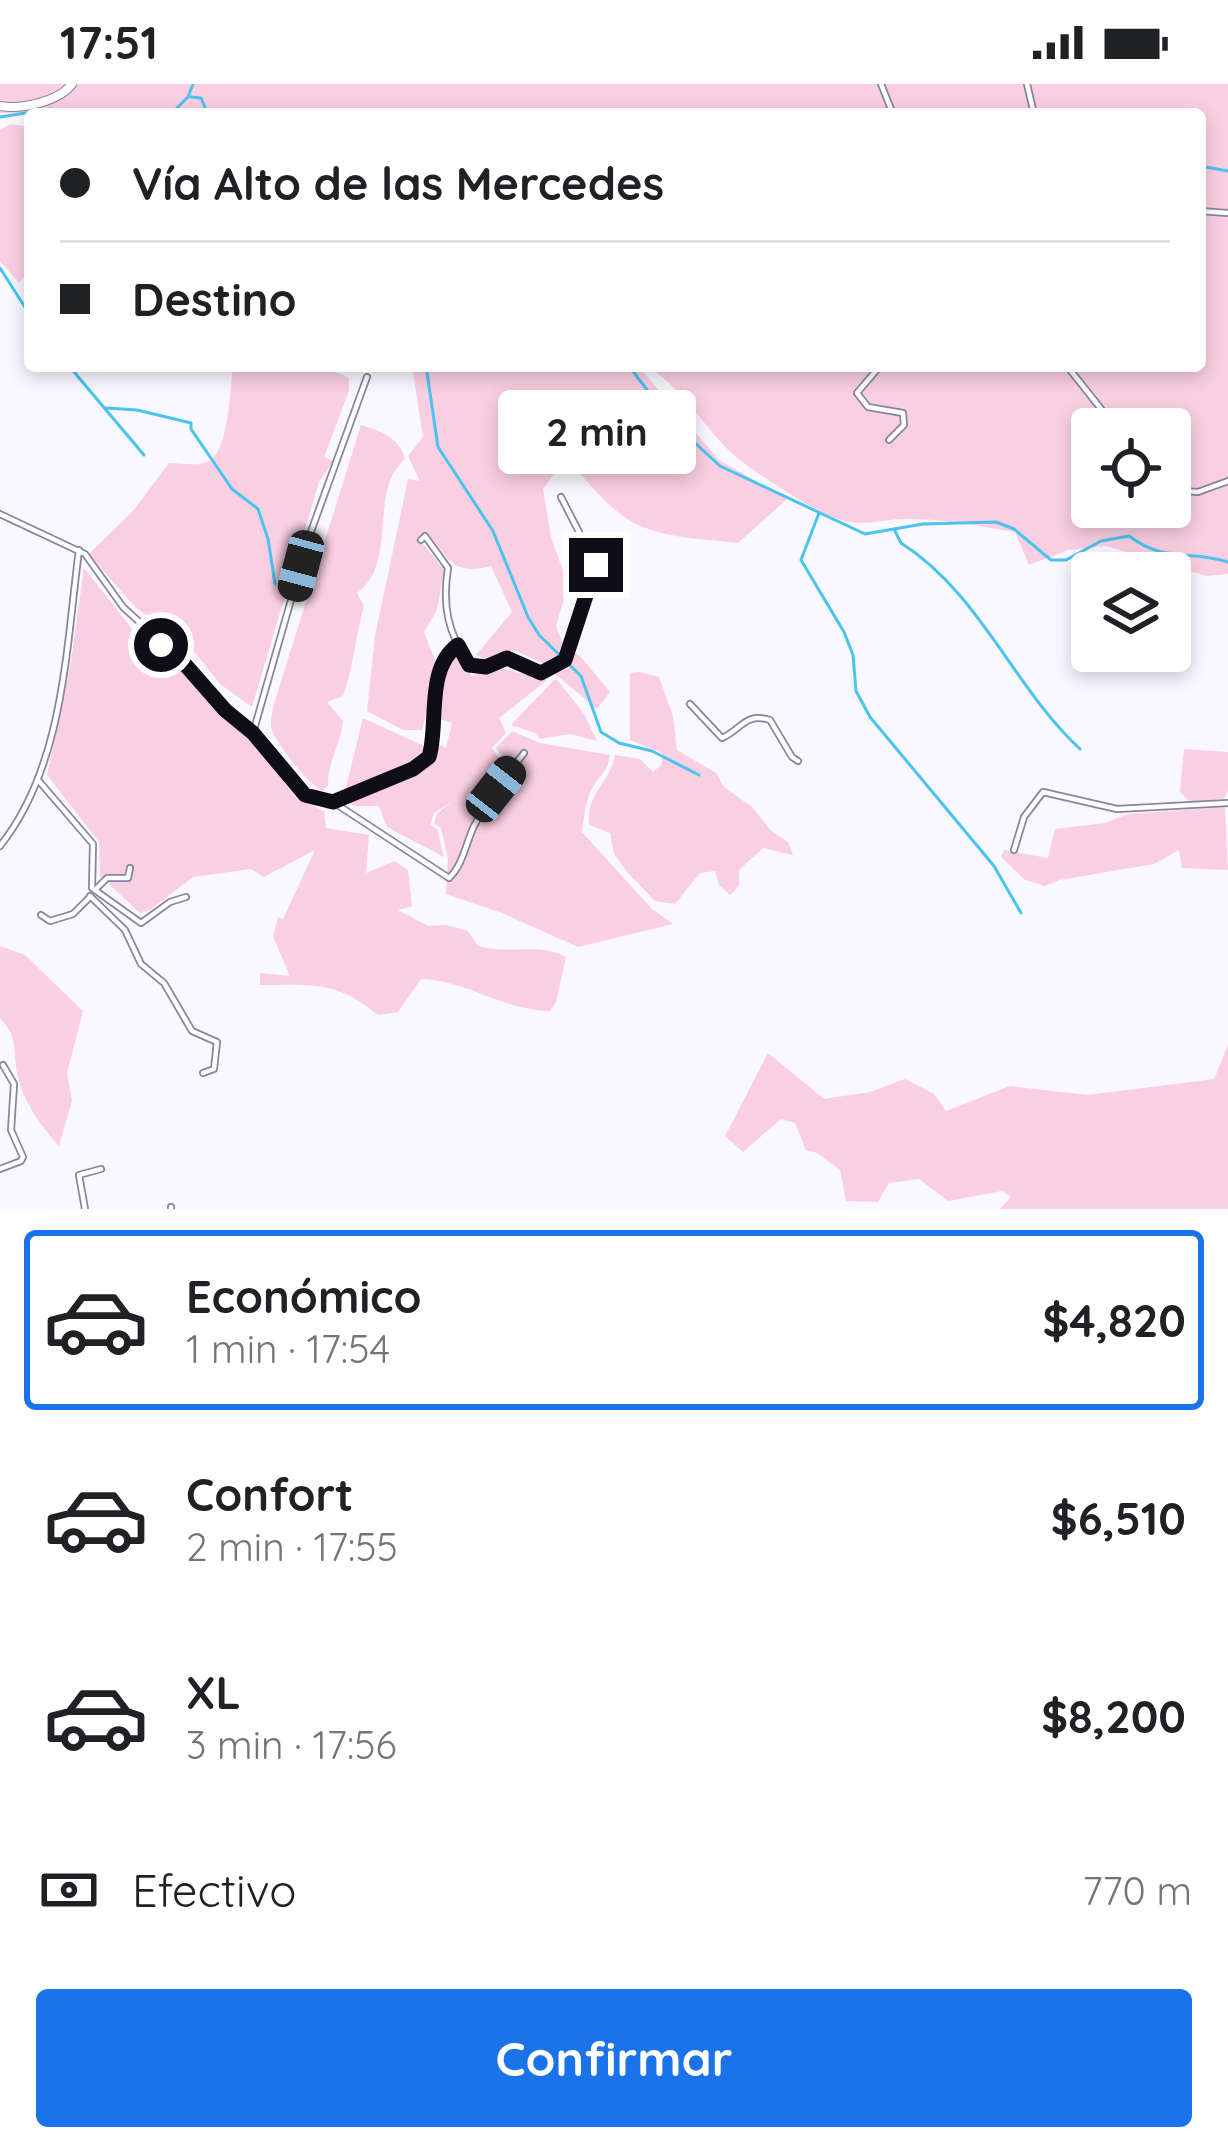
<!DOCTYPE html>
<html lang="es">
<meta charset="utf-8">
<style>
:root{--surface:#fff;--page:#f6f6f6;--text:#202124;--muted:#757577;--line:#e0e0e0;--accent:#1a73e8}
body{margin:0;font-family:Quicksand,sans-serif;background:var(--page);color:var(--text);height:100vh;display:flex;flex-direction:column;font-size:45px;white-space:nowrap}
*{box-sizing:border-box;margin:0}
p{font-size:39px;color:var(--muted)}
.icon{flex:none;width:66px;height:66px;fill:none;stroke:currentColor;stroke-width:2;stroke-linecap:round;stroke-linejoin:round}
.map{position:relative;height:1125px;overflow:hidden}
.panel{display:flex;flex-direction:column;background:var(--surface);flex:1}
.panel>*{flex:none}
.top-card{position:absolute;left:24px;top:24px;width:1182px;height:264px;border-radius:12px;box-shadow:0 6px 18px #0003;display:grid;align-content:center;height:264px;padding:0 36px;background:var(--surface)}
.buttons{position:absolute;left:1071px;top:324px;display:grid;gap:24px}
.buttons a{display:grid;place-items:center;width:120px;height:120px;border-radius:12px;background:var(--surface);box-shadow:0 6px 18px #0003;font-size:60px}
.end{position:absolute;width:54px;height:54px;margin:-27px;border:15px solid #0f0e17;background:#fff;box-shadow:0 0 0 6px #fff}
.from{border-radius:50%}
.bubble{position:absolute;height:84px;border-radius:12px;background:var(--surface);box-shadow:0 6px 18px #0003;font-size:39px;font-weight:700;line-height:84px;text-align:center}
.car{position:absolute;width:36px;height:72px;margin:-36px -18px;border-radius:15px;box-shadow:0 0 9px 3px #0007;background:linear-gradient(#222 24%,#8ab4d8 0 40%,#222 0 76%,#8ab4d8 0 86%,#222 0)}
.top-card b{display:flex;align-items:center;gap:42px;height:114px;font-size:45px}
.top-card b+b{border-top:3px solid var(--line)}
.top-card i{width:30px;height:30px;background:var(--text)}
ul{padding:21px 0 0;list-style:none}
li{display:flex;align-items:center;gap:36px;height:180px;margin:0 24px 18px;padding:0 12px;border:6px solid transparent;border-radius:12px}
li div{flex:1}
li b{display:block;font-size:45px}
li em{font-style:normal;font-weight:700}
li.current{border-color:var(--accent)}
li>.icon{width:108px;height:108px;stroke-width:1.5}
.pay{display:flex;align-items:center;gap:30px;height:132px;padding:0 36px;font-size:45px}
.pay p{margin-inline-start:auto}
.button{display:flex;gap:24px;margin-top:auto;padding:24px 36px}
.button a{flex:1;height:138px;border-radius:12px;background:var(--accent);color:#fff;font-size:48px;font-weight:700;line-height:138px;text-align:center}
.status{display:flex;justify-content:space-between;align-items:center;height:84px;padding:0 60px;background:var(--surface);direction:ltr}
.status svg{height:33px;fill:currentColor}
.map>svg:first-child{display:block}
</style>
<div class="status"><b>17:51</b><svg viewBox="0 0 49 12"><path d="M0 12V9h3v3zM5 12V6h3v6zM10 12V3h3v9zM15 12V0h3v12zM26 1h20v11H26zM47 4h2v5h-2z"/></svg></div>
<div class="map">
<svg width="1228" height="1125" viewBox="0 0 1228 1125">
<rect width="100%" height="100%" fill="#f9f8fe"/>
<g fill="#facfe2" fill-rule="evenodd">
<path d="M0,0h1228v490l-21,2 -101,-30 -38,4 -39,15 -14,-33c-36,-6 -74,-14 -110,-13 -22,0 -41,8 -64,1 -28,-9 -72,-39 -96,-56 -38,-28 -57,-73 -98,-98h553v-252h-1003l-13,-6 -13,6 -171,-1zM1092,345h78v78h-78z"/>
<path d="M30,38v150l-11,11 -19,-22v-131l10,-6 14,2z"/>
<path d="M233,282h89l27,12v13l-25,66 9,4 -14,21 -67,225 -32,-23 -27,-34 -59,-44 -45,-52 44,-43 36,-48c12,0 29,4 40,-2 20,-10 21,-73 24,-95z"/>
<path d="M412,282h226l81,94 68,39 -49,44c-31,-4 -66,-4 -95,-16 -31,-12 -56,-46 -77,-70l-23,32 8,48 17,48 -12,41 7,18 18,13 29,35 -13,17 -55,-46 -28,-13 -27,10 -11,-5 36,-43 -21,-46c-39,10 -42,-7 -65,-35l-8,7 26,32 -7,40 -13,22 14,36 -16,62h-19l-36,-19 8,-75 33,-157 12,2 -12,-25 15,-19z"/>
<path d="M361,341c20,6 37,12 44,33 -4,6 -9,10 -12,16 -18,35 0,94 -36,119l7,13c-9,31 -10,60 -21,90l-16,6 16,19c-2,23 -16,42 -15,65l-6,5c-12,-6 -50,-51 -51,-65 -1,-7 2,-15 3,-22z"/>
<path d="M84,484l52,66 37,28 33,38 41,35 49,63 28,13 2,17 43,7 -3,38 28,-12 14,9 4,36 -14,4 30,16 18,-1 22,6 10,15c28,9 63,-4 88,11l-10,45 -6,9c-50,-1 -80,-30 -129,-32l-23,33 -20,3c-42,-35 -66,-30 -118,-30v-12l30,3 -17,-39 5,-20 5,2 32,-69 -51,27 -13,-8 -58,8 -43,33 -10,3 -40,-37 -1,-34 -52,-67 23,-107z"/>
<path d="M454,571l18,21 24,-9 51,13 -48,38 7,15 -14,15 14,20 2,-3 -12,-17 16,-17 28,12 70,12c-2,14 -6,16 -14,27 -10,14 -12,33 -14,50l70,77 21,15 -95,23 -76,-34 -56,-19 2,-35 -7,-31 -7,-5 3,-9 14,-12 -17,11 -4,12 7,4 7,28 -57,-30 -8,-21h-24l-7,-4 42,-21 3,3c24,-10 34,-16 44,-41l9,5 6,-25 -15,-5c1,-20 2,-49 17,-63z"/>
<path d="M640,588l19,5 14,39 4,34 39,23 8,14 28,20 18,23 18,12 5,13 -30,-7 -24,22v16l-9,9 -11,-10 -4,-14 -15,2 -25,31 -20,-3 -27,-28 -14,-19 -4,-21 -21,-8c-4,-30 22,-44 26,-70l25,4 13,13 9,-8v-11l-32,-13v-67z"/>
<path d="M556,594l28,36 13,27 -27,-7 -30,5 -5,-6 -24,-8z"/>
<path d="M363,634l63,29c-9,25 -56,36 -81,44z"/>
<path d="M1184,665l44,3v38l-4,9 -34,3 -10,-10z"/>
<path d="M1225,723l3,63 -46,-2 -3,-18 -25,14 -94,16 -15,6 -20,-6 -24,-23 3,-7 44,8 7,-29 50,-6 23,-9z"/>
<path d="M0,862l25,9 58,56 -16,62 5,28 -13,45c-17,-19 -33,-40 -40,-65 -8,-26 2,-42 -19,-63z"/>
<path d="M1228,961v164h-228l11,-12 -9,-6 -54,10 -29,-22 -30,4 -11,19 -32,-1 -6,-31 -23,-17 -11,-3 -11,-27 -14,-4 -38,33 -18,-16 43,-83 56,46 46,-7 35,-13 29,15 12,17 64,-25 77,9 127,-16z"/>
</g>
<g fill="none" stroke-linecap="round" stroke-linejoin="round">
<g stroke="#4ac4ef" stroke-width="3">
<path d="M191,13l10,1 7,16"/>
<path d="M171,30l17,-17 5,-13"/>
<path d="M0,33l51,-8 30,5"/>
<path d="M1200,82l28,5"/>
<path d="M0,184l30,47"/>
<path d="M69,282l75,89"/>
<path d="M426,282l12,81 55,84 35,86 11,18 42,41 20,56 18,11 33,8 47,24"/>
<path d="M629,282l40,53 51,47 145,68 58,-10 73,-2 18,7 37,31h15l35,-19 28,-5c36,27 60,14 99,26"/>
<path d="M106,324l31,2 54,13v6l41,60 26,20 10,30 7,45"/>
<path d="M819,429l-18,47 43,72 9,23 3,36 14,26 124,149 27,47"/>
<path d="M895,447l6,12c79,50 113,145 179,206"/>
</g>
<g stroke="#86859f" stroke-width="8">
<g id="street">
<path d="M881,0l12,30"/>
<path d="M1027,0l7,30"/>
<path d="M1200,127l28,2"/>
<path d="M880,282l-23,27 11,14 35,6 1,12 -15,15"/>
<path d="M1067,282l50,63"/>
<path d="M1170,406l28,2 30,-11"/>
<path d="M0,430l85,40 38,53 59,54 43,49 28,23 52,62 28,7 116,76c14,-13 17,-35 25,-52 14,-26 32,-49 50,-73"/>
<path d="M421,456l4,-4 23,32c-6,39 0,64 21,97l17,2 21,-8 34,14 24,-13 31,-95 -35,-68"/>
<path d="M690,620l32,34c19,-8 23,-26 48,-18l22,37 6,4"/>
<path d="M253,649l56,-196 58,-160"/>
<path d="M38,696l55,64 -1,44 49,35 29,-21 16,-5"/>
<path d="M333,718l80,-33 16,-12c11,-32 -4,-89 28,-112"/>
<path d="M0,762c64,-80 66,-198 79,-296"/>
<path d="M1014,766l10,-33 19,-25 74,17 111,-6"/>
<path d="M96,805l11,-11h21l2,-10"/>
<path d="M90,812l35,34 16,34 23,19 28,48 25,11 -3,27 -11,4"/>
<path d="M41,831l9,6 23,-7 16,-16"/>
<path d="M0,1085l21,-8 2,-4 -12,-27 3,-46 -11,-19"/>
<path d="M85,1125l-6,-34 22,-6"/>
<path d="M171,1125v-2"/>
</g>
</g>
<g stroke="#86859f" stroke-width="10">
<path id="secondary" d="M0,22c21,4 60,-5 72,-22"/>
</g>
<use href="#street" stroke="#fff" stroke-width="4.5"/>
<use href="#secondary" stroke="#fff" stroke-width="8"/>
</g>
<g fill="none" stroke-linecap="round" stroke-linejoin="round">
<path stroke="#0f0e17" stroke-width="15" d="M161,561l21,16 43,49 28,23 52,62 28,7 80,-33 16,-12c10,-32 -4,-89 29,-112l11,20 17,2 21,-9 34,15 24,-13 31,-95"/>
</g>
</svg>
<div class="buttons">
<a><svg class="icon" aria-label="locate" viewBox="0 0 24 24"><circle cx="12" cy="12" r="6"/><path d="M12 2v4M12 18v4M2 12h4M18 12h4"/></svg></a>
<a><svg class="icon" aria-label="layers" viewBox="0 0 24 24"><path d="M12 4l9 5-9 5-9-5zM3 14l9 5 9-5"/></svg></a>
</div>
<i class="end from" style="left:161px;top:561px"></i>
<i class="end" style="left:596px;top:481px"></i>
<div class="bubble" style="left:498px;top:306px;width:198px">2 min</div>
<i class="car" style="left:301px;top:482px;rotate:195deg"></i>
<i class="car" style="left:496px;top:705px;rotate:38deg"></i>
<div class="top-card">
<b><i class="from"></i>Vía Alto de las Mercedes</b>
<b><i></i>Destino</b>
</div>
</div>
<section class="panel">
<ul>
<li class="current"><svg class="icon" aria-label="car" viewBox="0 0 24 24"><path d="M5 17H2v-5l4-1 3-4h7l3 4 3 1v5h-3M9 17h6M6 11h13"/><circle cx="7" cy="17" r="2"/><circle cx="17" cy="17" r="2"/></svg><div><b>Económico</b><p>1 min · 17:54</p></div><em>$4,820</em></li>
<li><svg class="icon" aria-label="car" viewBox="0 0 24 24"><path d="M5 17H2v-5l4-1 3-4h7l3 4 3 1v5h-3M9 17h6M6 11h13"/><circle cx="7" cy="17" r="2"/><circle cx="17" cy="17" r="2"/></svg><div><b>Confort</b><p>2 min · 17:55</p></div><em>$6,510</em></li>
<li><svg class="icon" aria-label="car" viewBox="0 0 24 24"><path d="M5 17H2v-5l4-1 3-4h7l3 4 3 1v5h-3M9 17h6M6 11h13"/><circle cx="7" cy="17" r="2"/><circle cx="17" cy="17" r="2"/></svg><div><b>XL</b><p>3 min · 17:56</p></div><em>$8,200</em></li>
</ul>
<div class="pay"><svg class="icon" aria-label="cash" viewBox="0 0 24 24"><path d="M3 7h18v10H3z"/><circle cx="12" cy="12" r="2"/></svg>Efectivo<p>770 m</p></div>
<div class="button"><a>Confirmar</a></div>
</section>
